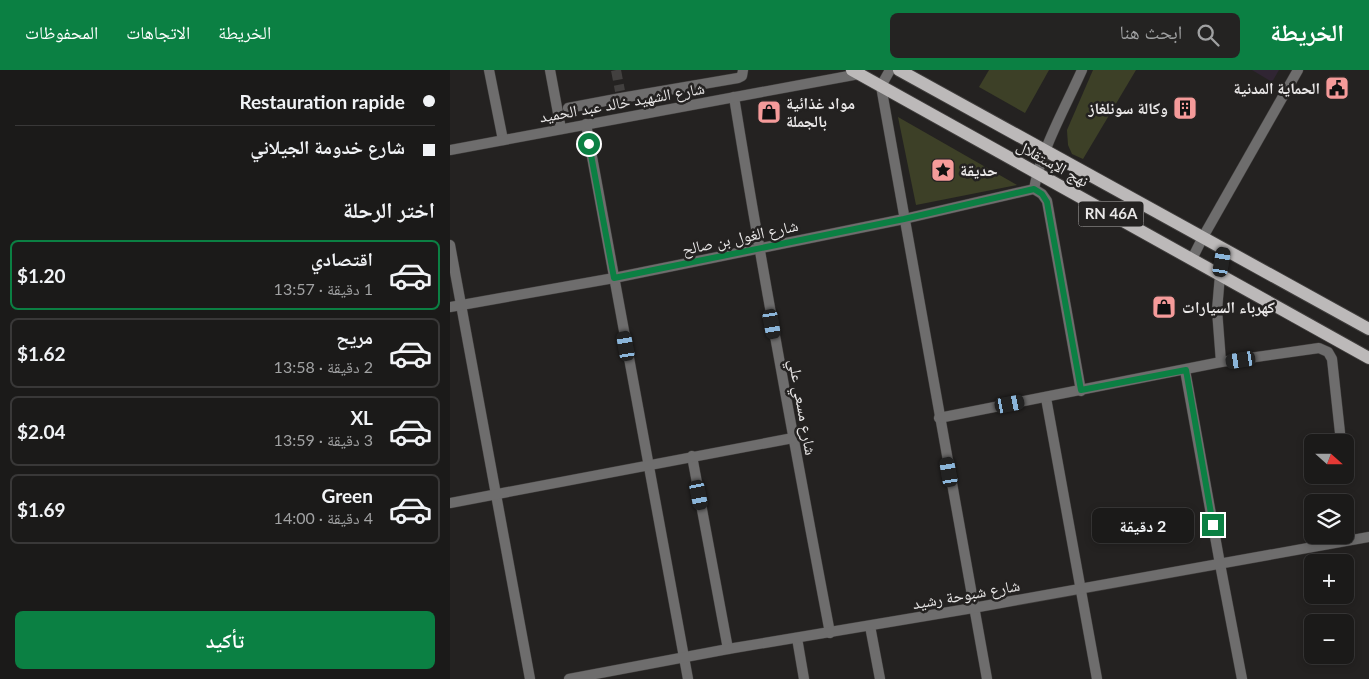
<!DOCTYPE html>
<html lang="ar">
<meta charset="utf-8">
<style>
:root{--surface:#1b1a19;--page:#242322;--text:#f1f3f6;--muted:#a0a1a2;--line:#393838;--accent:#0b8043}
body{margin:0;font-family:Lato,"Noto Naskh Arabic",sans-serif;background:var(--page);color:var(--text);direction:rtl;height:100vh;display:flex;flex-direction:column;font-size:19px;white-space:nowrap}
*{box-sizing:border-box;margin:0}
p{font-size:16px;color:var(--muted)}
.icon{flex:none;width:28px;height:28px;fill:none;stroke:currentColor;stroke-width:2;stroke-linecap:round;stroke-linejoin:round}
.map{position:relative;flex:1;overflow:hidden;direction:ltr}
.sheet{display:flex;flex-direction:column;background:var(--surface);width:450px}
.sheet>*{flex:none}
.banner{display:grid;align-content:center;height:110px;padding:0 15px;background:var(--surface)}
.needle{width:32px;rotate:111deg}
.controls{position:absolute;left:854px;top:364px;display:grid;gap:10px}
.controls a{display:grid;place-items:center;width:50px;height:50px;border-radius:8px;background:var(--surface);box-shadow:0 2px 8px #0003,0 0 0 1px var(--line);font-size:25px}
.end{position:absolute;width:22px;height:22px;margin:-11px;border:6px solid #0b8043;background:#fff;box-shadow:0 0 0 2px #fff}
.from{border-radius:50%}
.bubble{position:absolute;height:35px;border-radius:8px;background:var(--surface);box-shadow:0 2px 8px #0003,0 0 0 1px var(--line);font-size:16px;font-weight:700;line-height:35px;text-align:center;direction:rtl}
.car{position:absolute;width:15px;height:30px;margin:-15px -8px;border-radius:6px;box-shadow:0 0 4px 1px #0007;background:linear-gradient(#222 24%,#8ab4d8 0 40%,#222 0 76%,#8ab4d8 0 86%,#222 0)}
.banner b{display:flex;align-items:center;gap:18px;height:48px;font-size:19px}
.banner b+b{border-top:1px solid var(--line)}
.banner i{width:12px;height:12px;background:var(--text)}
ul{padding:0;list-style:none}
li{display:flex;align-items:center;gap:15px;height:70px;margin:0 10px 8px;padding:0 5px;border:2px solid var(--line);border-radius:8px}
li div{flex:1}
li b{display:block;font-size:19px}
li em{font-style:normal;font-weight:700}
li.selected{border-color:var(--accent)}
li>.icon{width:45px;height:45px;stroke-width:1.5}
h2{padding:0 15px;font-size:22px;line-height:60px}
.primary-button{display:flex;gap:10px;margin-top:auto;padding:10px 15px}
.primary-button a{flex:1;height:58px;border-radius:8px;background:var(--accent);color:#fff;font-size:20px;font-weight:700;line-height:58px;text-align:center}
header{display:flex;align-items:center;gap:30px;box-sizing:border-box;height:70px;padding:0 25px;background:var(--accent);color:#fff}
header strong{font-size:24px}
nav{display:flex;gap:28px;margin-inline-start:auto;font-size:18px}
.search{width:350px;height:45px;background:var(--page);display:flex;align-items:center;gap:12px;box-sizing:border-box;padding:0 18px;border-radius:8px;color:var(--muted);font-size:19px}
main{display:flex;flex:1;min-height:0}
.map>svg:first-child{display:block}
</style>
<header>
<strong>الخريطة</strong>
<div class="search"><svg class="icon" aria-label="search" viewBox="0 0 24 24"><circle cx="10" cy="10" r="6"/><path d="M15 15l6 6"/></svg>ابحث هنا</div>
<nav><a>الخريطة</a><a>الاتجاهات</a><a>المحفوظات</a></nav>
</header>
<main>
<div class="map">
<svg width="919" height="609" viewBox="0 0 919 609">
<rect width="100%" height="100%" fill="#242221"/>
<path fill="#302533" d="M802,0h27l-7,12z"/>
<g fill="#3d4027">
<path d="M539,0h60l-24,43 -46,-26z"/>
<path d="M643,0h43l-53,89 -11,-5 -4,-9 -1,-15z"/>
<path d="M448,47l119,68 -101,20z"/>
</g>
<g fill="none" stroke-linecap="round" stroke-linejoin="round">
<path stroke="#42403f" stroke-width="10" stroke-dasharray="10 5" stroke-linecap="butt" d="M166,0l4,21"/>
<g stroke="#403e3d" stroke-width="11">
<g id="street">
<path d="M39,0l14,70"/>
<path d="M100,0l11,59"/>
<path d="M440,0l-9,16 106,593"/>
<path d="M284,27c29,179 62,357 96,536"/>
<path d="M118,38l53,-10 117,-20 4,-2 1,-6"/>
<path d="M136,54l102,555"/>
<path d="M0,80l409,-76 1,-3"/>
<path d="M584,119l8,5 5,7 34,190"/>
<path d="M584,119c7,-39 32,-83 48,-119"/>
<path d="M0,175l80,434"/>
<path d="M742,189l11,-22 95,-167"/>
<path d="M0,237l164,-29 290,-59 130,-30"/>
<path d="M771,292l-4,-52 3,-35 4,-26"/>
<path d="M735,300l35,194 22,115"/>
<path d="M596,328l51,281"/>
<path d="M489,348l282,-56 98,-14 9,4 4,7 9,83"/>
<path d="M242,386l36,193"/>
<path d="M0,433l343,-65"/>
<path d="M420,556l10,53"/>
<path d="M347,568l7,41"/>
<path d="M119,609l159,-30 245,-41 396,-71"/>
</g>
</g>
<g stroke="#403e3d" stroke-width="14">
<g id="primary">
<path d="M402,0l517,288"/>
<path d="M449,0l470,259"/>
</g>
</g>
<use href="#street" stroke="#6e6d6d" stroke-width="10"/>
<use href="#primary" stroke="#bcb9b9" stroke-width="12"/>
</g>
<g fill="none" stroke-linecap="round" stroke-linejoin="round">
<path stroke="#0b8043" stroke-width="6" d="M139,74l25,134 290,-59 130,-30 8,5 5,8 34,188 105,-20 27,155"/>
</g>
<defs>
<g id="civic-square" transform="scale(1.25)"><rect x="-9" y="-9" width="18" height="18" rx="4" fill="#f59b9a" stroke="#242221"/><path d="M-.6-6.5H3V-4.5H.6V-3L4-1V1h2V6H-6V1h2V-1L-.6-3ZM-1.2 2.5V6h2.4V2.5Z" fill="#111"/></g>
<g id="building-square" transform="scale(1.25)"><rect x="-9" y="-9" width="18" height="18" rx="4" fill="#f59b9a" stroke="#242221"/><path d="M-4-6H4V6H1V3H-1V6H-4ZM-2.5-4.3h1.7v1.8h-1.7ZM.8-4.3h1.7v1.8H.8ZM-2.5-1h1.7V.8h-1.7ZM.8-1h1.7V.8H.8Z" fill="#111"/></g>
<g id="shop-square" transform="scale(1.25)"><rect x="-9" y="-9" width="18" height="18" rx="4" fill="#f59b9a" stroke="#242221"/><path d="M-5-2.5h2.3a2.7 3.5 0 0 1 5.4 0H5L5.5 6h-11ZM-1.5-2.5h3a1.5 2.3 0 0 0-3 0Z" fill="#111"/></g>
<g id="sight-square" transform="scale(1.25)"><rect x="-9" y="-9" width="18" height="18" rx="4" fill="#f59b9a" stroke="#242221"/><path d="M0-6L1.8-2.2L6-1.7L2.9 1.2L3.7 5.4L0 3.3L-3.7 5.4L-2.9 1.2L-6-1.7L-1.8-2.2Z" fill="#111"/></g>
</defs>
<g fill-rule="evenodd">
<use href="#civic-square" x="887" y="18"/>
<use href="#building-square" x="735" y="38"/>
<use href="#shop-square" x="319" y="42"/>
<use href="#sight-square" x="493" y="100"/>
<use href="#shop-square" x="714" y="237"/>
</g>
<g text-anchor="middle" stroke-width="5" stroke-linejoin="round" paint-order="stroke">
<rect fill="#242221" stroke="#aeacac" stroke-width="1" x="628.5" y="131.5" width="65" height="25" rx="4"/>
<g font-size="15" font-weight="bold" fill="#e9e7e7">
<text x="661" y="149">RN 46A</text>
</g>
<g font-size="16" font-weight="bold" fill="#e9e7e7" stroke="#242221" text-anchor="start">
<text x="870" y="24" text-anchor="end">الحماية المدنية</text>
<text x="336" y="39">مواد غذائية<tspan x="336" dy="18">بالجملة</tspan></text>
<text x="718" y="44" text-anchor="end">وكالة سونلغاز</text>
<text x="510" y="106">حديقة</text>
<text x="732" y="243">كهرباء السيارات</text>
</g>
<g font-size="16" fill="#e9e7e7" stroke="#242221">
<text transform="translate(172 32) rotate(-10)" y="6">شارع الشهيد خالد عبد الحميد</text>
<text transform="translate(603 93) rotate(29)" y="6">نهج الإستقلال</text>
<text transform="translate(290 167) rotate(-12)" y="6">شارع الغول بن صالح</text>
<text transform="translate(353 337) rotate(80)" y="6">شارع مسعي علي</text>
<text transform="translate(516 524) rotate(-10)" y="6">شارع شبوحة رشيد</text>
</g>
</g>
</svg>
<div class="controls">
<a><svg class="needle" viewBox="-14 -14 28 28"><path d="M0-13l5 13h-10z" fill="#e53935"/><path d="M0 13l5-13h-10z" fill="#a0a1a2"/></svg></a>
<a><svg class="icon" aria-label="layers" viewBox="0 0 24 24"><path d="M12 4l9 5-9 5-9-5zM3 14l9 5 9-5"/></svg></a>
<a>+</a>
<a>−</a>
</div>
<i class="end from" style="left:139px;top:74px"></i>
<i class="end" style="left:763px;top:455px"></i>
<div class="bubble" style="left:642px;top:438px;width:102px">2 دقيقة</div>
<i class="car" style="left:772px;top:192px;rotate:10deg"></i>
<i class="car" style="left:322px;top:254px;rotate:170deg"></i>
<i class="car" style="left:176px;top:276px;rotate:350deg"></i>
<i class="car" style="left:791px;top:290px;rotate:261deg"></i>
<i class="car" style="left:560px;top:334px;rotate:79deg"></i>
<i class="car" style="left:499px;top:402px;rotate:350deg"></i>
<i class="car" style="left:249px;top:425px;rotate:169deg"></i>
</div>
<section class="sheet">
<div class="banner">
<b><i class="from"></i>Restauration rapide</b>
<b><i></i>شارع خدومة الجيلاني</b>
</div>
<h2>اختر الرحلة</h2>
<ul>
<li class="selected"><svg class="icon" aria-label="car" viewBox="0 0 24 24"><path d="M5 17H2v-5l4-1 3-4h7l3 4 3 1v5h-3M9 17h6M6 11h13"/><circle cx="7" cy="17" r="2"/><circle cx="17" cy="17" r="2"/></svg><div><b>اقتصادي</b><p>1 دقيقة · 13:57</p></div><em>$1.20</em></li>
<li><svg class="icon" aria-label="car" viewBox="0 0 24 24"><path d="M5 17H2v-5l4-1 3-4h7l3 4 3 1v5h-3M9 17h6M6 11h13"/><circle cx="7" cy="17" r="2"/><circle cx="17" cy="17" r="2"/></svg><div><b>مريح</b><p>2 دقيقة · 13:58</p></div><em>$1.62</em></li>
<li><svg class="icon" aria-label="car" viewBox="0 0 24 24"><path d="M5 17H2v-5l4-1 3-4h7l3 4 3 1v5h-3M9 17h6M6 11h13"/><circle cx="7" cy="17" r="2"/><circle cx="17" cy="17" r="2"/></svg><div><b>XL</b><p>3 دقيقة · 13:59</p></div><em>$2.04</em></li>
<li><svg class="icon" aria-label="car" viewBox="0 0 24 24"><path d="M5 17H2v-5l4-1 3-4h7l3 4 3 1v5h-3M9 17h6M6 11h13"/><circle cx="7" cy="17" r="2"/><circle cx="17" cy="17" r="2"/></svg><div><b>Green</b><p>4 دقيقة · 14:00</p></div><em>$1.69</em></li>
</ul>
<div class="primary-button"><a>تأكيد</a></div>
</section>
</main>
